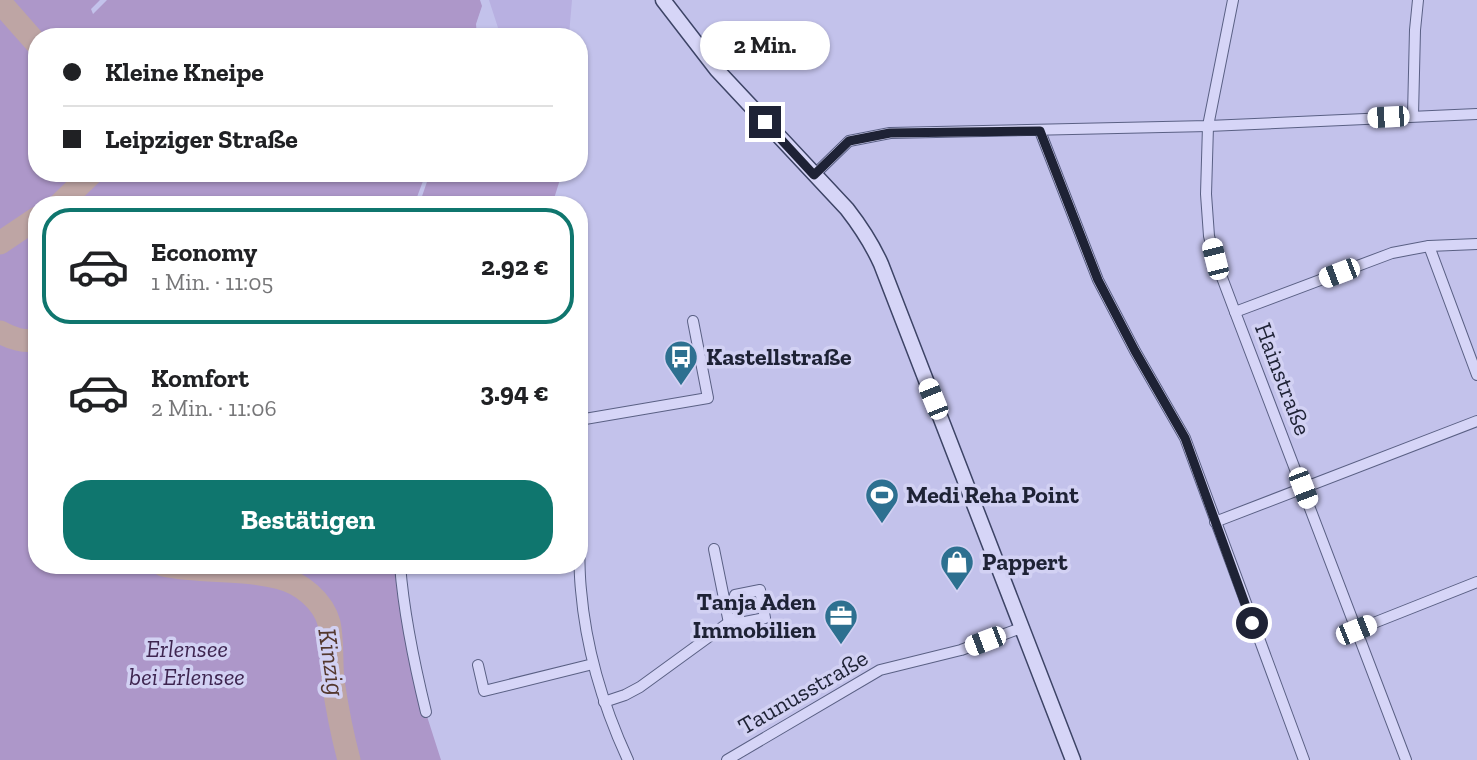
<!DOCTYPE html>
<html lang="de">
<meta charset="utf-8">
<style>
:root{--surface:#fff;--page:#f6f6f6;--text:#202124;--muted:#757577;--line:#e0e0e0;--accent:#0f766e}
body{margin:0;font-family:"Zilla Slab",serif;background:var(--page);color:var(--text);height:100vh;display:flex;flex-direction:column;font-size:26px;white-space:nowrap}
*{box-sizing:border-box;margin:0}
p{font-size:23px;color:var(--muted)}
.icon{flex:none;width:38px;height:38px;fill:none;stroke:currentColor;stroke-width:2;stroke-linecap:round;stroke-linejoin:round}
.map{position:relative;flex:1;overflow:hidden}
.panel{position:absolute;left:28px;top:196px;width:560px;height:378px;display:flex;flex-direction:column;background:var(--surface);border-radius:28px;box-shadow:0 2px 5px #0004}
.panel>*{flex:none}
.top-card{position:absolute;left:28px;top:28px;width:560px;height:154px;border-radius:28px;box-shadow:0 2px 5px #0004;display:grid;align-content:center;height:154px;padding:0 35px;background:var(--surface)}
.end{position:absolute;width:32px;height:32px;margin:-16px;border:9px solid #1e2235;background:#fff;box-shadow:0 0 0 4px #fff}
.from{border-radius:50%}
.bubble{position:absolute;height:49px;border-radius:24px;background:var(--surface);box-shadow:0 2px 5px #0004;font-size:23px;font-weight:800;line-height:49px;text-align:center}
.car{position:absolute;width:21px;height:42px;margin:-21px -10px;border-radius:9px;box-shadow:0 0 5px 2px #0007;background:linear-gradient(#fff 24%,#345 0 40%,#fff 0 76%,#345 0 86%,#fff 0)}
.top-card b{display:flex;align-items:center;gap:24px;height:66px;font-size:26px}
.top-card b+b{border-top:2px solid var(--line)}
.top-card i{width:18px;height:18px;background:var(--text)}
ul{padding:12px 0 0;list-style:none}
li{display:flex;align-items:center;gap:21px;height:116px;margin:0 14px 10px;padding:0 21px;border:4px solid transparent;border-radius:28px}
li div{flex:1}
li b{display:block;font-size:26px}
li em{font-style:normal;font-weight:800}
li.current{border-color:var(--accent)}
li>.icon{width:63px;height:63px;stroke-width:1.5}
.button{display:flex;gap:14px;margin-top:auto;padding:14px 35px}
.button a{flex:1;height:80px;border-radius:28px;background:var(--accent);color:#fff;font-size:28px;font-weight:800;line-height:80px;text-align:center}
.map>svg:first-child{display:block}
</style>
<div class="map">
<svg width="1477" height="760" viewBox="0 0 1477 760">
<rect width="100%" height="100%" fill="#c3c2eb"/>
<path fill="#b8b0e1" d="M489,0h83l-3,35 -4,2h-64z"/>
<g fill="#ad97c9">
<path d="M0,0h100l-9,9 2,5 14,-14h373l2,6 -6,18 1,13h-440v136h389l-12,32h-377v360h360l2,39 9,53 33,103h-441z"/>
<path d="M430,173h132l-10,32h-133z"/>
</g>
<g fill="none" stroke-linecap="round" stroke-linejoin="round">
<g stroke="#bea5a4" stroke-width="23">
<path d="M0,2l37,42"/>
<path d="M59,205l33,-32"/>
<path d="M0,243l37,-25"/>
<path d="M0,332c13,7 23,10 37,8"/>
<path d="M163,565c39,8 79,3 117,13 21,5 43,23 49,45 4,17 2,40 4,58 4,27 9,53 16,79"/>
</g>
<g stroke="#5a6084" stroke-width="12">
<g id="minor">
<path d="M1233,0l-25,126 -2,68 3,42 6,23 20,53 171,448"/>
<path d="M1413,115l2,-85 3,-30"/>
<path d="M1040,131l58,149 37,71 50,87 119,322"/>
<path d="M814,175l35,-34 41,-8 318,-7 269,-12"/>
<path d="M1429,246l48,129"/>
<path d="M1235,312l157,-59 37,-7 48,-2"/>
<path d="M579,420l129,-22 -15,-77"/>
<path d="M579,504c1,28 -1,58 2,86 5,59 22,116 47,170"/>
<path d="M1215,522l262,-101"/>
<path d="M714,549l15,74"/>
<path d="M400,565c4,50 14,98 26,147"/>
<path d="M760,590l5,28 -25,5 -5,-28z"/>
<path d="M1356,630l121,-48"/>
<path d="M478,665l6,26 109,-27"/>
<path d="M604,702l21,-7 15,-8 99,-72"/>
<path d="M727,760l153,-90 81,-20 60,-22"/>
</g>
</g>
<g stroke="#3d4466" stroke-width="17">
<path id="secondary" d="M663,0l54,70 130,139c14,18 25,35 34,55l192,496"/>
</g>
<use href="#minor" stroke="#d6d5f7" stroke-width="10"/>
<use href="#secondary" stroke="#d6d5f7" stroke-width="14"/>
</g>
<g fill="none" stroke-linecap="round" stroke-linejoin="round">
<path stroke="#1e2235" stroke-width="9" d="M765,122l49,53 35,-34 41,-8 150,-2 58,149 37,71 50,87 67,185"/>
</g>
<defs>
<g id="bus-pin" transform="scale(1.75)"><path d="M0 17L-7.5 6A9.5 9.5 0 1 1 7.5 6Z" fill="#2d7090" stroke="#d2d1f3"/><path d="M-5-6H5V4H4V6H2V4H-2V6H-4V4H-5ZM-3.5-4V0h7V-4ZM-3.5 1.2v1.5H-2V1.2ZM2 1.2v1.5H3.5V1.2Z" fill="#fff"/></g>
<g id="stadium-pin" transform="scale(1.75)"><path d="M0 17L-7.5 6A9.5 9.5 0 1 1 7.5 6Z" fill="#2d7090" stroke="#d2d1f3"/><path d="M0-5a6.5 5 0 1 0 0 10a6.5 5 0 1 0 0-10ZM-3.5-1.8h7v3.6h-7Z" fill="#fff"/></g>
<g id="shop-pin" transform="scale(1.75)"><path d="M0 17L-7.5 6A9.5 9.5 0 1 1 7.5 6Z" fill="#2d7090" stroke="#d2d1f3"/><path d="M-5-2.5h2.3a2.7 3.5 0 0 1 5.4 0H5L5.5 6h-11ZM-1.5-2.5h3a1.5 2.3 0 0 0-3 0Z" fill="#fff"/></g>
<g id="office-pin" transform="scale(1.75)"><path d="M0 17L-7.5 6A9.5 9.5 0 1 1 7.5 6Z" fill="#2d7090" stroke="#d2d1f3"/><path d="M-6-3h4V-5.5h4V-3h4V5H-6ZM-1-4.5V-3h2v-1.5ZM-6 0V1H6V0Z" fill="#fff"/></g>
</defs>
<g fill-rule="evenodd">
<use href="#bus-pin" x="681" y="357"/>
<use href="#stadium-pin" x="882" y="495"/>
<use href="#shop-pin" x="957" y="562"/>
<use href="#office-pin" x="841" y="616"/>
</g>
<g text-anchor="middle" stroke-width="7" stroke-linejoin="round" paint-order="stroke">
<g font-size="24" font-weight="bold" fill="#1e2235" stroke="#d2d1f3" text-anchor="start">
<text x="706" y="365">Kastellstraße</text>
<text x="906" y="503">Medi Reha Point</text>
<text x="982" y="570">Pappert</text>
<text x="816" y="610" text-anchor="end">Tanja Aden<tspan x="816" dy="28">Immobilien</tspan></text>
</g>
<g font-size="24" fill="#1e2235" stroke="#d2d1f3">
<text transform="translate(1283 379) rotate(69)" y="8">Hainstraße</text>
<text transform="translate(803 692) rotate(-30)" y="8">Taunusstraße</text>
</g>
<g font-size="24" font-style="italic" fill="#3e2550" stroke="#d2d1f3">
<text x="187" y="657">Erlensee<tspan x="187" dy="28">bei Erlensee</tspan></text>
</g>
<g font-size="26" font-style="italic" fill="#54382e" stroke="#d2d1f3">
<text transform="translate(332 662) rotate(82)" y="9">Kinzig</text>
</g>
</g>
</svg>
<i class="end from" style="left:1252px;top:623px"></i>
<i class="end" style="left:765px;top:122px"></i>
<div class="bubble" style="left:700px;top:21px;width:130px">2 Min.</div>
<i class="car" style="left:1388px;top:117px;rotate:267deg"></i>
<i class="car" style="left:1215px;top:259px;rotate:346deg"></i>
<i class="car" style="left:1339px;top:273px;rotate:249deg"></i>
<i class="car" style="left:933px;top:399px;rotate:338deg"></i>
<i class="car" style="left:1303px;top:488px;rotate:159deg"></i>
<i class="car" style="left:1356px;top:630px;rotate:68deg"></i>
<i class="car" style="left:985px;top:641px;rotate:249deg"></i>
<div class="top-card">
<b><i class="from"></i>Kleine Kneipe</b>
<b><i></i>Leipziger Straße</b>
</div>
<section class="panel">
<ul>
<li class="current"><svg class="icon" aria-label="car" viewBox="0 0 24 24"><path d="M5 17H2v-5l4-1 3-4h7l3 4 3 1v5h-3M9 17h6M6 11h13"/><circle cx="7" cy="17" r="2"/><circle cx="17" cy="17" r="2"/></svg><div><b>Economy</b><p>1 Min. · 11:05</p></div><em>2.92 €</em></li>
<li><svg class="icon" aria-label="car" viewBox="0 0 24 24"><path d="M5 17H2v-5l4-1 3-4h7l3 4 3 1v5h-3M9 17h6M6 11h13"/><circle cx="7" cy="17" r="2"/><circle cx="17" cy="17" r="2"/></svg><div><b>Komfort</b><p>2 Min. · 11:06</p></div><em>3.94 €</em></li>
</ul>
<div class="button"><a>Bestätigen</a></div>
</section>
</div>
